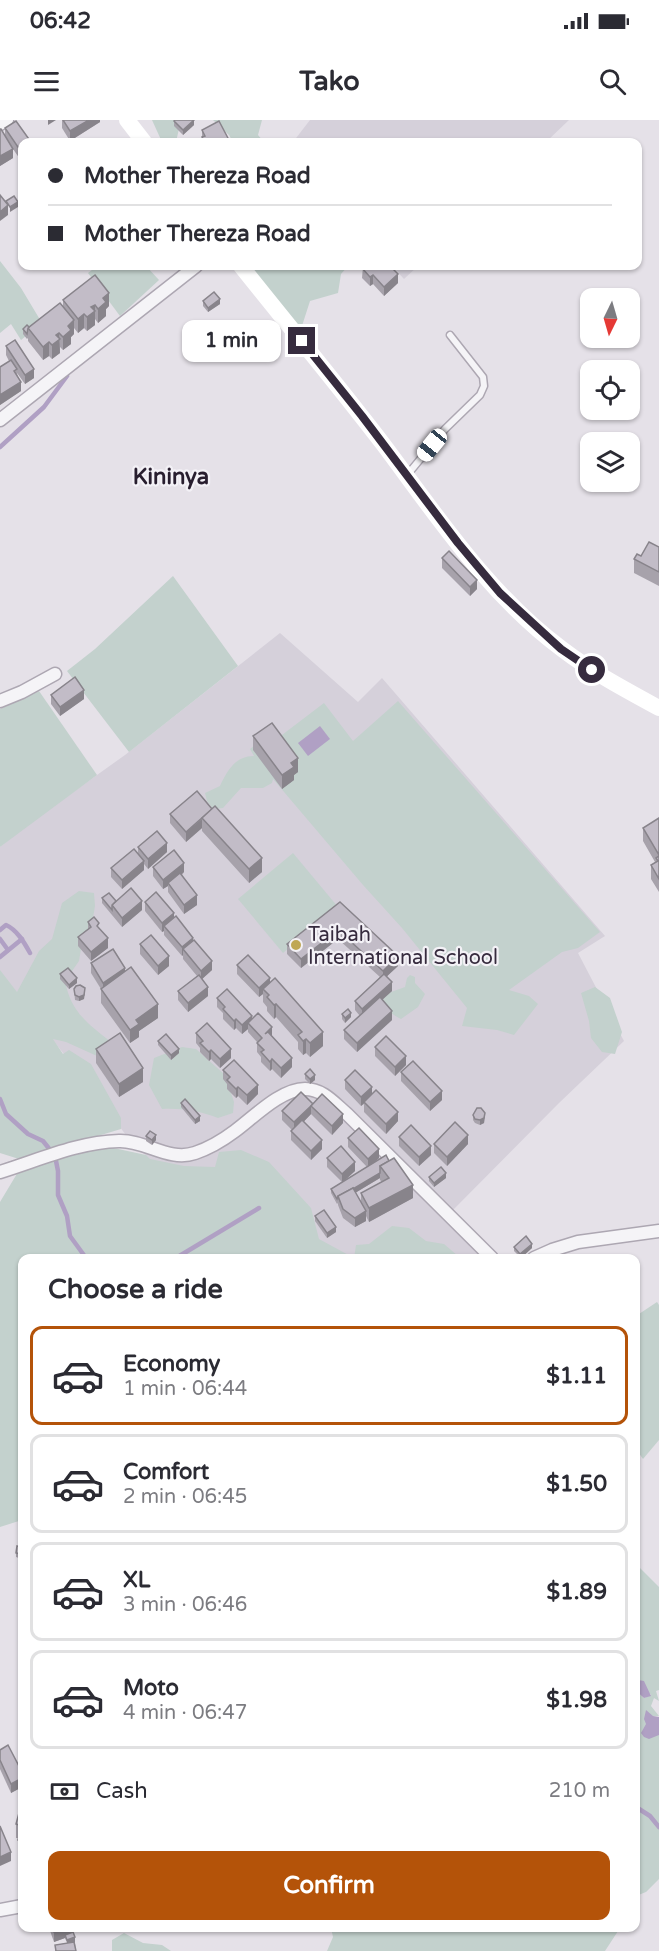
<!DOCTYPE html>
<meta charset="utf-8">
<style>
:root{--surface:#fff;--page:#f2f2f3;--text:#2b2b33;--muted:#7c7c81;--line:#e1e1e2;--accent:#b45309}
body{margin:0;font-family:"Varela Round",sans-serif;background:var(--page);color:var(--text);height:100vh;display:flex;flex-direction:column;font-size:22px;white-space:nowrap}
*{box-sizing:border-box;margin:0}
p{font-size:20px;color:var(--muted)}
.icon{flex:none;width:33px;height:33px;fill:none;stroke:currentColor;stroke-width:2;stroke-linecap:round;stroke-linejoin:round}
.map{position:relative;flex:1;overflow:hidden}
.side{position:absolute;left:18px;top:1134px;width:622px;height:678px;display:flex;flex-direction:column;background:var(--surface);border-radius:12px;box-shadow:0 2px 4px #0004}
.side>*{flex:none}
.top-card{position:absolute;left:18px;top:18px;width:624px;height:132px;border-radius:12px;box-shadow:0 2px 4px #0004;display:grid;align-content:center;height:132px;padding:0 30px;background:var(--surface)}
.needle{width:39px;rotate:185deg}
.buttons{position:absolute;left:580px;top:168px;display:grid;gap:12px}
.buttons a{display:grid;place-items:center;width:60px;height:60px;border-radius:12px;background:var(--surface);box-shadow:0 2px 4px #0004;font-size:30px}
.end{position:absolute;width:27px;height:27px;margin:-14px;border:8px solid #362b3e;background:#fff;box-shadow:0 0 0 3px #fff}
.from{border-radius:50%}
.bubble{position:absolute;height:42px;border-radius:12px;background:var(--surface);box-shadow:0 2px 4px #0004;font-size:20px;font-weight:700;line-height:42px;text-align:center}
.car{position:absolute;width:18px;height:36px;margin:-18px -9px;border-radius:8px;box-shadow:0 0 4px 2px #0007;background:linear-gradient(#fff 24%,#345 0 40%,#fff 0 76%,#345 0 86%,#fff 0)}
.top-card b{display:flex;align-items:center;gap:21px;height:57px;font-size:22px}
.top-card b+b{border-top:2px solid var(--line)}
.top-card i{width:15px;height:15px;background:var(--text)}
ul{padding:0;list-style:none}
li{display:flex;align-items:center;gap:18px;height:99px;margin:0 12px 9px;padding:0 18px;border:3px solid var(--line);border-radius:12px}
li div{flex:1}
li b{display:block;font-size:22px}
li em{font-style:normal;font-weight:700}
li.selected{border-color:var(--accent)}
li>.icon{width:54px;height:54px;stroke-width:1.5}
h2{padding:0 30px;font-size:27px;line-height:72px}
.pay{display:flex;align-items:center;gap:15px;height:66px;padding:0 30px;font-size:22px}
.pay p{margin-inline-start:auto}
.button{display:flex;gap:12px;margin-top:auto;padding:12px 30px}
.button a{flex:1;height:69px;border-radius:12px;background:var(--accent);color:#fff;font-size:24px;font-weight:700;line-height:69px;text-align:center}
.status{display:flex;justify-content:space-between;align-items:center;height:42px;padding:0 30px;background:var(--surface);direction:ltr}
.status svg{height:16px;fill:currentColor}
header{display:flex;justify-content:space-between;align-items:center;height:78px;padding:0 30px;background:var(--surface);font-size:27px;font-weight:700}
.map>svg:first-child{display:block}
</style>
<div class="status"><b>06:42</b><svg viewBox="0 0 49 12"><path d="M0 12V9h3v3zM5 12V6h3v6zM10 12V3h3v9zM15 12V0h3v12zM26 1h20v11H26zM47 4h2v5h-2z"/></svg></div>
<header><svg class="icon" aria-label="menu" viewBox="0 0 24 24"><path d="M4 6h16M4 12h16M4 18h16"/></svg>Tako<svg class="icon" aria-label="search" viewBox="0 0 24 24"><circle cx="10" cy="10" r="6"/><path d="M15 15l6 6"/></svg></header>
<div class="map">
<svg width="659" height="1831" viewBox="0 0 659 1831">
<rect width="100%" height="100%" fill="#e5e1e8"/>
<g fill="#d5d0da">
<path d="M310,0h259l-23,22h-253z"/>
<path d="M392,146h26l-14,13z"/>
<path d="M280,513l78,69 24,-24 223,258 -27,17 46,88 -65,62 -106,107 42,48h-214l-132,-99 -23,-24 -126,-164v-124l20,-17 105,-75z"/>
</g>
<g fill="#c3d1cd">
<path d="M152,0h29l-5,22h-14z"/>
<path d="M213,0h49l-4,15 6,7h-31l-4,-7z"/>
<path d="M0,141l21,27 21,35 -21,17 -10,-16 -11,9z"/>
<path d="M97,146h49l13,14 -39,36 -32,-43z"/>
<path d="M239,146h19l1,2 5,-2h84l-7,8 -3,19 -28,8 -9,28z"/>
<path d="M173,456l65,90 -109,86 -62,-81 28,-22z"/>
<path d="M39,571l58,84 -97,72v-138z"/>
<path d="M398,581l202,231 -22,16 -16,4 -53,38 20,6 9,8 -24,31 -17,-5 -35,-4 5,-18 -65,-80 -39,-43 -90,-106 -1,4 -9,5h-22l-18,20 -10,1 -6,-8 -2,-8 15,-7c7,-15 15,-30 34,-30l-4,-7 22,-17 6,6 46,-35 29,38z"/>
<path d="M293,733l45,54 -55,46 -45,-54z"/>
<path d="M79,771l15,2 1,13 -3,18 -10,19 -3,18 -14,20c6,31 22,42 46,61l-14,14 -31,-14 -13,-3 10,15 6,-4 22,14 30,54v11l-30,9 -17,3 -55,18 -19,-6v-183l17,22 22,-41 13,-12 10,-36z"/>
<path d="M410,855l5,2v6l10,11 -7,13 -17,12c-11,-5 -16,-12 -21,-23l25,-9 2,-9z"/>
<path d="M595,867l15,11 12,34 -7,22 -13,-2 -11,-14 -2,-17 -8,-28z"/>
<path d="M182,927l14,2 29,26 9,27 -1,11 -15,5c-18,-7 -37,-10 -56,-9l-13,-24 5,-27z"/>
<path d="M109,1027l37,8 4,4 34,7 31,1 4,-15 22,-2 28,12 42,46 8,31 35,19 2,-13 13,-1 23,-18 17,2 17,13 18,3 14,12v2h-436v262l-22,7v-325l18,-30 47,-15z"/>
<path d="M657,1182l2,3v135l-16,19 -7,-10v-133z"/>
<path d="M636,1444l23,23v103l-3,1 3,10 -5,-3 -3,8 8,10h-6l3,19h3v144l-13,13 -10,4v-165l4,-5 -4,-3v-7l4,-2 -4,-14v-9l8,7 7,-3 -13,-15 -2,2z"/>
<path d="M331,1808h289l-15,23h-278l6,-14z"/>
<path d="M124,1813l19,10 19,2 9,6h-59v-11z"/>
</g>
<g fill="#b0a0c4">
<path d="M320,606l10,13 -22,17 -10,-13z"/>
<path d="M638,1560l6,1 7,15 -7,2 -8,-7v-9z"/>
<path d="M646,1590l7,6 6,1v18l-10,4 -5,-2 -3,-4 5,-9 -2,-5z"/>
</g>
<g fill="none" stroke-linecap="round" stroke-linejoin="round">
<g stroke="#b0a0c4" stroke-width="4.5">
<path d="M0,327l44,-40 23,-31"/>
<path d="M0,810l6,-5c11,5 18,17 24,28"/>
<path d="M0,819l8,11"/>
<path d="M0,837l22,-18"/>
<path d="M0,979l6,15 22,20 15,7 12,15 3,15v24l9,21 3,20 16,22"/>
<path d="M176,1138l83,-50"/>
<path d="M636,1687l14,9 9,11"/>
</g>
<g stroke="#ada7b2" stroke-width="9">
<path id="lane" d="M408,354l37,-45 35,-34 4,-9 -1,-9 -33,-42"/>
</g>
<g stroke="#ada7b2" stroke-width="15">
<g id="street">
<path d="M0,4l7,-4"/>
<path d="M0,300l196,-154"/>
<path d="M0,581l22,-9 33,-18"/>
<path d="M0,1052c39,-12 78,-30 119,-31 26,-1 50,21 76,12 15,-5 28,-13 40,-22 19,-14 46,-42 70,-42 18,0 29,14 42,25l145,144"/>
<path d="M534,1138l18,-8 26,-8 81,-11"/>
<path d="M0,1790l22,-4"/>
</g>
</g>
<use href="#lane" stroke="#f5f4f7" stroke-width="6"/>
<use href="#street" stroke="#f5f4f7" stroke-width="12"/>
<g stroke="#fff" stroke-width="16">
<path d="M127,0l17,22"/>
<path d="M241,146c47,59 96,118 142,178 54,72 106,151 179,205 30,23 64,41 97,59"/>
</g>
</g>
<g fill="#a7a2ab" fill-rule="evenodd">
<path d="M62,0h38v2l-30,19 -8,-13z"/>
<path d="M174,1l20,4 -11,10 -9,-9z"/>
<path d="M5,8l17,14v20l-9,-13v9l-13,8v-37l5,6z"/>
<path d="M202,10l28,12h-28z"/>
<path d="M363,146h27l8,17 -14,13 -11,-12 -3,2 -8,-8z"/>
<path d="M63,180l46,6 -3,3v7l-8,7 -3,-4v6l-8,6 -3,-3 -6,5 -4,-5v6l-3,3v7l-8,6 -3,-3v6l-8,6 -3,-3 -6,4 -15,-19v-3l-1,1 -4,-5v-5l6,-2 34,-20z"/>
<path d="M203,181l17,3 -12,8 -5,-6z"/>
<path d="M6,226l28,32 -9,6 -8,-11 4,18 -21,14v-38l9,-6 -3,-6z"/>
<path d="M659,427v39l-25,-13v-14z"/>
<path d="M442,438l35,31 -7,7 -28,-28z"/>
<path d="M51,575l33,4 -24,17 -9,-12z"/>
<path d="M253,616l45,36 -4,3v5l-12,9 -29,-39z"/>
<path d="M197,671l65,81 -13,11 -47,-52v-3l-16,14 -16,-19v-9z"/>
<path d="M659,698v74l-8,-13v-14l4,-3 -12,-21v-13z"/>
<path d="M138,727l29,5 -19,17 -4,-5v6l-22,19 -11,-12v-9l27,-15z"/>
<path d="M153,747l31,5 -2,3 15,30 -13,9 -16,-22v-6l-5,3 -10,-13z"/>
<path d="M102,778l14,3 26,9 -20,17 -20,-24z"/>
<path d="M145,782l29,15 19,24 19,29 -10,9 6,17 -20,16 -10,-12v-9l19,-15 -14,-17v-4l-1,1 -18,-21v-4l-2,1 -17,-21z"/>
<path d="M340,782l58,64 -11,10 5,15 -10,9 10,20 -35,32 -13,-13v-9l16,-14 -5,-6v-9l25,-24 -42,-38 -37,29 -14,-14v-10z"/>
<path d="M88,802l11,6 9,20 -17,13 -13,-15v-9l10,-8z"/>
<path d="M140,824l29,22 -11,9 -18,-21z"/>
<path d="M91,843l34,8 33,47 -19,13v6l-9,6 -29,-40v-14l-10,-16z"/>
<path d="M237,845l33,18 53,63 -13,11 -4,-4 -3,2 -5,-6v-7l-22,-25 -2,2 -7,-8v-4l-4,-5v-8l-4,3 -22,-23z"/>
<path d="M60,854l17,9 -8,6 -9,-10z"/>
<path d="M74,869l11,4 -1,6 -5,2 -4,-1z"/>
<path d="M217,878l35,21 20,17 20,31 -11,11 -9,-9 -2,2 -9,-9v-5l-4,-5v-10l-9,-10v-3l-6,5 -6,-6 -2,2 -11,-11v-6l-6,-6z"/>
<path d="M342,894l9,3 -6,6 -3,-4z"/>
<path d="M196,913l35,25 -11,10 -9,-9 -2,2 -9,-9v-4l-4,-5z"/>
<path d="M158,921l21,12 -8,7 -13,-15z"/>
<path d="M375,927l31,18 -11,11 -20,-20z"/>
<path d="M96,929l47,33 -24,15 -23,-34z"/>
<path d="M223,950l35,24 -11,11 -9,-9 -2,2 -9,-9v-5l-4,-5z"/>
<path d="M401,952l41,28 -12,11 -29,-30z"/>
<path d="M305,954l10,6 -5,4 -5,-5z"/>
<path d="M345,960l27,14 26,27 -12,13 -22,-22v-8l-3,2 -16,-17z"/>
<path d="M181,983l19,18 -5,3 -14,-17z"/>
<path d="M313,984l30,19 -11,12 -21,-21 -7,7 18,28 -11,11 -20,-20v-9l1,-1 -10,-10v-9z"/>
<path d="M473,995l12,2 -1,6 -4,2 -5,-2 -2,-3z"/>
<path d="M146,1016l10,4 -4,5 -6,-4z"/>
<path d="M399,1017l32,18 -12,11 -20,-20z"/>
<path d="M348,1018l31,20 -4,4 11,-7 27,43 -44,24 -3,-6v5l-11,6 -12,-9 -5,-13v-2l-1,1 -6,-11v-4l11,-7 -15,-15v-9l28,13 -10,9 22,-13 -19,-20zM380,1058v2l2,2 -21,11v9l-6,-9z"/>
<path d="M434,1024h34l-21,22 -13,-13z"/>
<path d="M429,1057l17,1 -12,9 -5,-6z"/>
<path d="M315,1096l21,16 -9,6 -12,-17z"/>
<path d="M514,1127l18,1 -11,10 -7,-7z"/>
<path d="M22,1427v12l-6,-2v-4z"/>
<path d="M0,1630l22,22v15l-11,6 -11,-24z"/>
<path d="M22,1685v50l-4,-1v-16h-2v-14l3,-11v-7z"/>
<path d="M49,1808h24l3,23h-21v-6l12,-2 -2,-5 -11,4z"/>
</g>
<g fill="#88848b">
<path d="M48,0h8l-8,5z"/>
<path d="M89,0h11v2l-30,19v-10z"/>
<path d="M194,0v5l-11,10v-5z"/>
<path d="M13,29v9l-13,8v-10z"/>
<path d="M18,82v5l-8,5v-5z"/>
<path d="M8,85v10l-8,6v-9z"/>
<path d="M398,154v9l-14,13v-9z"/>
<path d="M373,155v9l-3,2v-9z"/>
<path d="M109,173v13l-3,3v7l-8,7v-14l5,-11z"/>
<path d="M220,179v5l-12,8v-4z"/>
<path d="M95,185v20l-8,6v-14l4,-10z"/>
<path d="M84,194v14l-6,5v-14z"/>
<path d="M74,200v14l-3,3v7l-8,6v-13l5,-11z"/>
<path d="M59,213l1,20 -8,6v-14l4,-10z"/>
<path d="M49,222v14l-6,4v-13z"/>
<path d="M34,249v9l-9,6v-9z"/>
<path d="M21,262v9l-21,14v-10z"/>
<path d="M477,460v9l-7,7v-9z"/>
<path d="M84,570v9l-24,17v-9z"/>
<path d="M298,638v14l-4,3v5l-12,9v-14l9,-12z"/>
<path d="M202,699v9l-16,14v-10z"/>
<path d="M167,723v9l-19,17v-10z"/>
<path d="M262,738v14l-13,11v-14z"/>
<path d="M144,741v9l-22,19v-9z"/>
<path d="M184,743v9l-15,12 -1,-1v3l-5,3v-9z"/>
<path d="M197,775v10l-13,9v-9z"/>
<path d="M142,781v9l-20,17v-9z"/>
<path d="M174,793v10l-10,3v5l-2,1v-9z"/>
<path d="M338,810v9l-37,29v-9z"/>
<path d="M108,818v10l-17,13v-9z"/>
<path d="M193,818v9l-10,2v6l-1,1v-9z"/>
<path d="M169,836v10l-11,9v-9z"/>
<path d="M398,836v10l-15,14v-9z"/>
<path d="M212,841v9l-11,10v-9z"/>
<path d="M125,848v9l-22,15v-9z"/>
<path d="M77,858v5l-8,6v-4z"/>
<path d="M270,858v9l-7,2v5l-4,3v-9z"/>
<path d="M392,862v9l-30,27v-9z"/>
<path d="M208,867v9l-20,16v-9z"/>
<path d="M85,868l-1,11 -5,2v-4z"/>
<path d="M158,884v14l-19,13v6l-9,6v-13l6,-10z"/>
<path d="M276,884v13l-2,2v-14z"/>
<path d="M392,891v9l-35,32v-9z"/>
<path d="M351,893v4l-6,6v-5z"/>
<path d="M252,896v9l-4,-2v6l-6,5v-9z"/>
<path d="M236,899v9l-2,2v-9z"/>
<path d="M272,907v9l-7,-2z"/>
<path d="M323,912v14l-13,11v-14z"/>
<path d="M306,919v14l-3,2v-14z"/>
<path d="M179,929v4l-8,7v-5z"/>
<path d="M231,929v9l-11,10v-9z"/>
<path d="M211,930v9l-2,2v-9z"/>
<path d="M406,936v9l-11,11v-9z"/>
<path d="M292,938v9l-11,11v-10z"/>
<path d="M272,939v10l-2,2v-9z"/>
<path d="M143,948v14l-24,15v-13z"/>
<path d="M315,955v5l-5,4v-5z"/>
<path d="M258,965v9l-11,11v-10z"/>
<path d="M238,967v9l-2,2v-9z"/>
<path d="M372,967v9l-11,10v-9z"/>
<path d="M442,971v9l-12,11v-9z"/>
<path d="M313,984l-2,2v8l-17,18v-10z"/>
<path d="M398,992v9l-12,13v-10z"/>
<path d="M485,993l-1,10 -4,2v-5z"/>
<path d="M343,994v9l-11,12v-9z"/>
<path d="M200,996v5l-5,3v-4z"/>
<path d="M156,1015v5l-4,5v-5z"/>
<path d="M468,1015v9l-21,22v-9z"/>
<path d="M322,1020v9l-11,11v-9z"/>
<path d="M431,1026v9l-12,11v-9z"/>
<path d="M379,1029v9l-11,10v-9z"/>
<path d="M355,1042v9l-13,12v-9z"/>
<path d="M380,1053v5l-40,24 -2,-4z"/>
<path d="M446,1053v5l-12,9v-4z"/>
<path d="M413,1065v13l-44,24v-14z"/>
<path d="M366,1091v10l-11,6v-9z"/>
<path d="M336,1107v5l-9,6v-5z"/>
<path d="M532,1124v4l-11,10 -1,-4z"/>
<path d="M22,1658v9l-11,6v-9z"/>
<path d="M11,1732v9l-11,5v-9z"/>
<path d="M69,1808h4v8l-8,-1v3l-11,4v-10z"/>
<path d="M75,1817v5l-8,3v-5z"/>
</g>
<g fill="#c2bcc7" stroke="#88848b" stroke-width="1.5">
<path d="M63,0h26l-19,11z"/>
<path d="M175,0h19l-11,10 -9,-9z"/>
<path d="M16,1l15,21h-9v11l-17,-25z"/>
<path d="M219,1l11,21h-26l-2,-5 3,-1 -3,-6z"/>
<path d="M0,9h1l12,20 -13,7z"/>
<path d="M0,75l8,10 -8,7z"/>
<path d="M14,76l4,6 -8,5 -4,-6z"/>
<path d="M365,146h25l8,8 -14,13 -11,-12 -3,2 -8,-9z"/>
<path d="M95,155l14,18 -6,5 3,4 -8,7 -3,-4 -4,2 4,4 -8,6 -3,-3 -6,5 -15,-19z"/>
<path d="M214,172l6,7 -12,9 -5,-7z"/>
<path d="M60,183l14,17 -6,6 3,4 -8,7 -4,-4 -3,2 4,4 -8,6 -3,-3 -6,5 -15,-19z"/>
<path d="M27,205l2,2 -1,1 -1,6 -4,-5z"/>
<path d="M15,220l19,29 -9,6 -19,-29z"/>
<path d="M11,240l6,9 -3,2 7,11 -21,13v-28z"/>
<path d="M649,422l10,5v25l-25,-13 3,-5 4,2z"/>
<path d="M449,431l28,29 -7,7 -28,-29z"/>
<path d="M75,557l9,13 -24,17 -9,-12z"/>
<path d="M272,603l26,35 -7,5 3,4 -12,8 -29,-39z"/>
<path d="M197,671l15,18 -26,23 -16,-18z"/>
<path d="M215,686l47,52 -13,11 -47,-51z"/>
<path d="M659,698v37l-16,-27z"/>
<path d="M157,711l10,12 -19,16 -10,-12z"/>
<path d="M134,729l10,12 -22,19 -11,-12z"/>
<path d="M174,730l10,13 -21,17 -10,-13z"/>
<path d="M659,736v23l-8,-14 7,-4 -2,-3z"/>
<path d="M180,753l17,22 -13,10 -16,-22z"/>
<path d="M131,768l11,13 -20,17 -10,-13z"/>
<path d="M156,772l18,21 -12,10 -17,-21z"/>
<path d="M109,773l7,8 -4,4v5l-10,-12z"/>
<path d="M340,782l58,54 -15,15 -45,-41 -37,29 -14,-15z"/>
<path d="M176,796l17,22 -11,9 -18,-21z"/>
<path d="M94,797l5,6 -2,3 11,12 -17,14 -13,-15 13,-10 -3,-5z"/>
<path d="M151,815l18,21 -11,10 -18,-22z"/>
<path d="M194,820l18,21 -11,10 -18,-22z"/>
<path d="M113,829l12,19 -22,15 -12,-20z"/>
<path d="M248,835l22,23 -11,10 -22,-23z"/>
<path d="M131,847l27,37 -22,16 3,4 -9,6 -29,-41z"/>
<path d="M68,848l9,10 -8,7 -9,-11z"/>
<path d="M384,854l8,8 -30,27 -7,-8z"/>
<path d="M199,855l9,12 -20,16 -10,-12z"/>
<path d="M275,858l48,54 -13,11 -4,-4 -3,2 -5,-6 4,-3 -26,-28 -2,1 -7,-8 2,-2 -6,-6z"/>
<path d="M80,865l5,3 -1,7 -5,2 -4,-2 -1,-6 2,-3z"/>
<path d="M227,869l25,27 -10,9 -6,-6 -2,2 -11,-12 2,-2 -8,-9z"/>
<path d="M380,877l12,14 -35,32 -13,-13z"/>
<path d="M348,889l3,4 -6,5 -3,-4z"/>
<path d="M258,893l14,14 -7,7 3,-2 24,26 -11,10 -9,-9 -2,3 -9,-10 3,-2 -7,-7 5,-5 -14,-15z"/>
<path d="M207,903l24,26 -11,10 -9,-9 -2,2 -9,-9 3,-2 -7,-8z"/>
<path d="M120,913l23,35 -24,16 -23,-35z"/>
<path d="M166,914l13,15 -8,6 -13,-14z"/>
<path d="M386,916l20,20 -11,11 -20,-20z"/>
<path d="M234,940l24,25 -11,10 -9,-8 -2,2 -9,-9 3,-3 -7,-7z"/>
<path d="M413,941l29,30 -12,11 -29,-30z"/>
<path d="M310,949l5,6 -5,4 -5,-5z"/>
<path d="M355,950l17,17 -11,10 -16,-17z"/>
<path d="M376,970l22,22 -12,12 -22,-22z"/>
<path d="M301,972l12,12 -19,18 -12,-11z"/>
<path d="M322,974l21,20 -11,12 -21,-20z"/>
<path d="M185,979l15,17 -5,4 -14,-17z"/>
<path d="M477,988h4l4,5 -1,5 -4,2 -5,-1 -2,-4z"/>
<path d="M302,1000l20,20 -11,11 -20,-20z"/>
<path d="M455,1002l13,13 -21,22 -13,-13z"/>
<path d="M411,1005l20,21 -12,11 -20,-20z"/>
<path d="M359,1008l20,21 -11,10 -20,-21z"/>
<path d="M150,1011l6,4 -4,5 -6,-4z"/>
<path d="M341,1026l14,16 -13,12 -15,-16z"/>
<path d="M386,1035l3,6 -9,5v7l-27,16v-1l-15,8 -1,3 -6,-10z"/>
<path d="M394,1038l19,27 -44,23 -8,-15 28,-15 -9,-12z"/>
<path d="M441,1047l5,6 -12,10 -5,-6z"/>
<path d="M353,1068l13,23 -11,7 -12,-9 -5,-13z"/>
<path d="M324,1090l12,17 -9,6 -12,-17z"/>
<path d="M526,1116l6,8 -12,10 -6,-7z"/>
<path d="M17,1426l5,1v7l-6,-1z"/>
<path d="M8,1625l14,27v6l-11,6 -11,-24v-10z"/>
<path d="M22,1685v36l-4,-1 4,-14 -6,-2 3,-11h2l-2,-7z"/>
<path d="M0,1706l11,26 -11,5z"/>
<path d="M52,1808h17l-15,4z"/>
<path d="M73,1812l2,5 -8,3 -2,-5z"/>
<path d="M74,1822l2,9h-20l-1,-6z"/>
</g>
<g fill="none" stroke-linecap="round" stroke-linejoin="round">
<path stroke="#362b3e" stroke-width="8" d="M302,221l60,75 96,127 42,50 61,56 31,21"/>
</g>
<circle fill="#bfa755" stroke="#f3f1f6" stroke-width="2" cx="296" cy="825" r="6"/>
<g text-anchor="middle" stroke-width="4.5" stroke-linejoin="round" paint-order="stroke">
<g font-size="20" fill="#362b3e" stroke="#f3f1f6" text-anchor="start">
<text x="308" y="821">Taibah<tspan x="308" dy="23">International School</tspan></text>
</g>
<g font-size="22" font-weight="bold" fill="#281e2f" stroke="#f3f1f6">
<text x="171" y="364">Kininya</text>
</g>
</g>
</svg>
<div class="buttons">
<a><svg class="needle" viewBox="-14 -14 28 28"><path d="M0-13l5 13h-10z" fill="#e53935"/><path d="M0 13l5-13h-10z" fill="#7c7c81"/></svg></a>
<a><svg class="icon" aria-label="locate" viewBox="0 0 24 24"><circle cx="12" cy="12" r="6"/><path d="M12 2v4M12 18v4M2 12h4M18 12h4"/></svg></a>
<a><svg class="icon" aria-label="layers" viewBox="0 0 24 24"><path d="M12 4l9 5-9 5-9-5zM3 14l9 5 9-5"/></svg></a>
</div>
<i class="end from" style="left:592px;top:550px"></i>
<i class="end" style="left:302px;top:221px"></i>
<div class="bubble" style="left:182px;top:200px;width:99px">1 min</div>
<i class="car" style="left:432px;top:325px;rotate:219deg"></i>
<div class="top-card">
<b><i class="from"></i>Mother Thereza Road</b>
<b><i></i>Mother Thereza Road</b>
</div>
<section class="side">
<h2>Choose a ride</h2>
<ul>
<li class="selected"><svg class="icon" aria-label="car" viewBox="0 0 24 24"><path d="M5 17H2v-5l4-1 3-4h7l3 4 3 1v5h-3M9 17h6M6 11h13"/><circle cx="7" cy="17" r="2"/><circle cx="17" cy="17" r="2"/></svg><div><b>Economy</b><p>1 min · 06:44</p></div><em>$1.11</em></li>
<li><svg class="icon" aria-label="car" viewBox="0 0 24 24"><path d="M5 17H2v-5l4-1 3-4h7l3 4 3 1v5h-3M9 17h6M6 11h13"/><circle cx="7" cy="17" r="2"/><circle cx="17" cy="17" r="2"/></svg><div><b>Comfort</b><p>2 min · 06:45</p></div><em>$1.50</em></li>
<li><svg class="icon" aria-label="car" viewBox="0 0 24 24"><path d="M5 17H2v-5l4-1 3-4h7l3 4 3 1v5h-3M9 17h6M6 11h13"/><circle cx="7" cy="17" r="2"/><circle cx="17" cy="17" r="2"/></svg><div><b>XL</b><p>3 min · 06:46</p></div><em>$1.89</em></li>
<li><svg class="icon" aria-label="car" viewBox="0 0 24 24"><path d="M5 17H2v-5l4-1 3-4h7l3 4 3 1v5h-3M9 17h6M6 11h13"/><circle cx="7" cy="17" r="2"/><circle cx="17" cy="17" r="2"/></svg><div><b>Moto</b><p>4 min · 06:47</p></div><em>$1.98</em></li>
</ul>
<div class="pay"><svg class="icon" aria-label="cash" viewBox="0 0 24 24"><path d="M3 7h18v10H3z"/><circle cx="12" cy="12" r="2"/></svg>Cash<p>210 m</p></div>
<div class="button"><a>Confirm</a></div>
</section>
</div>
